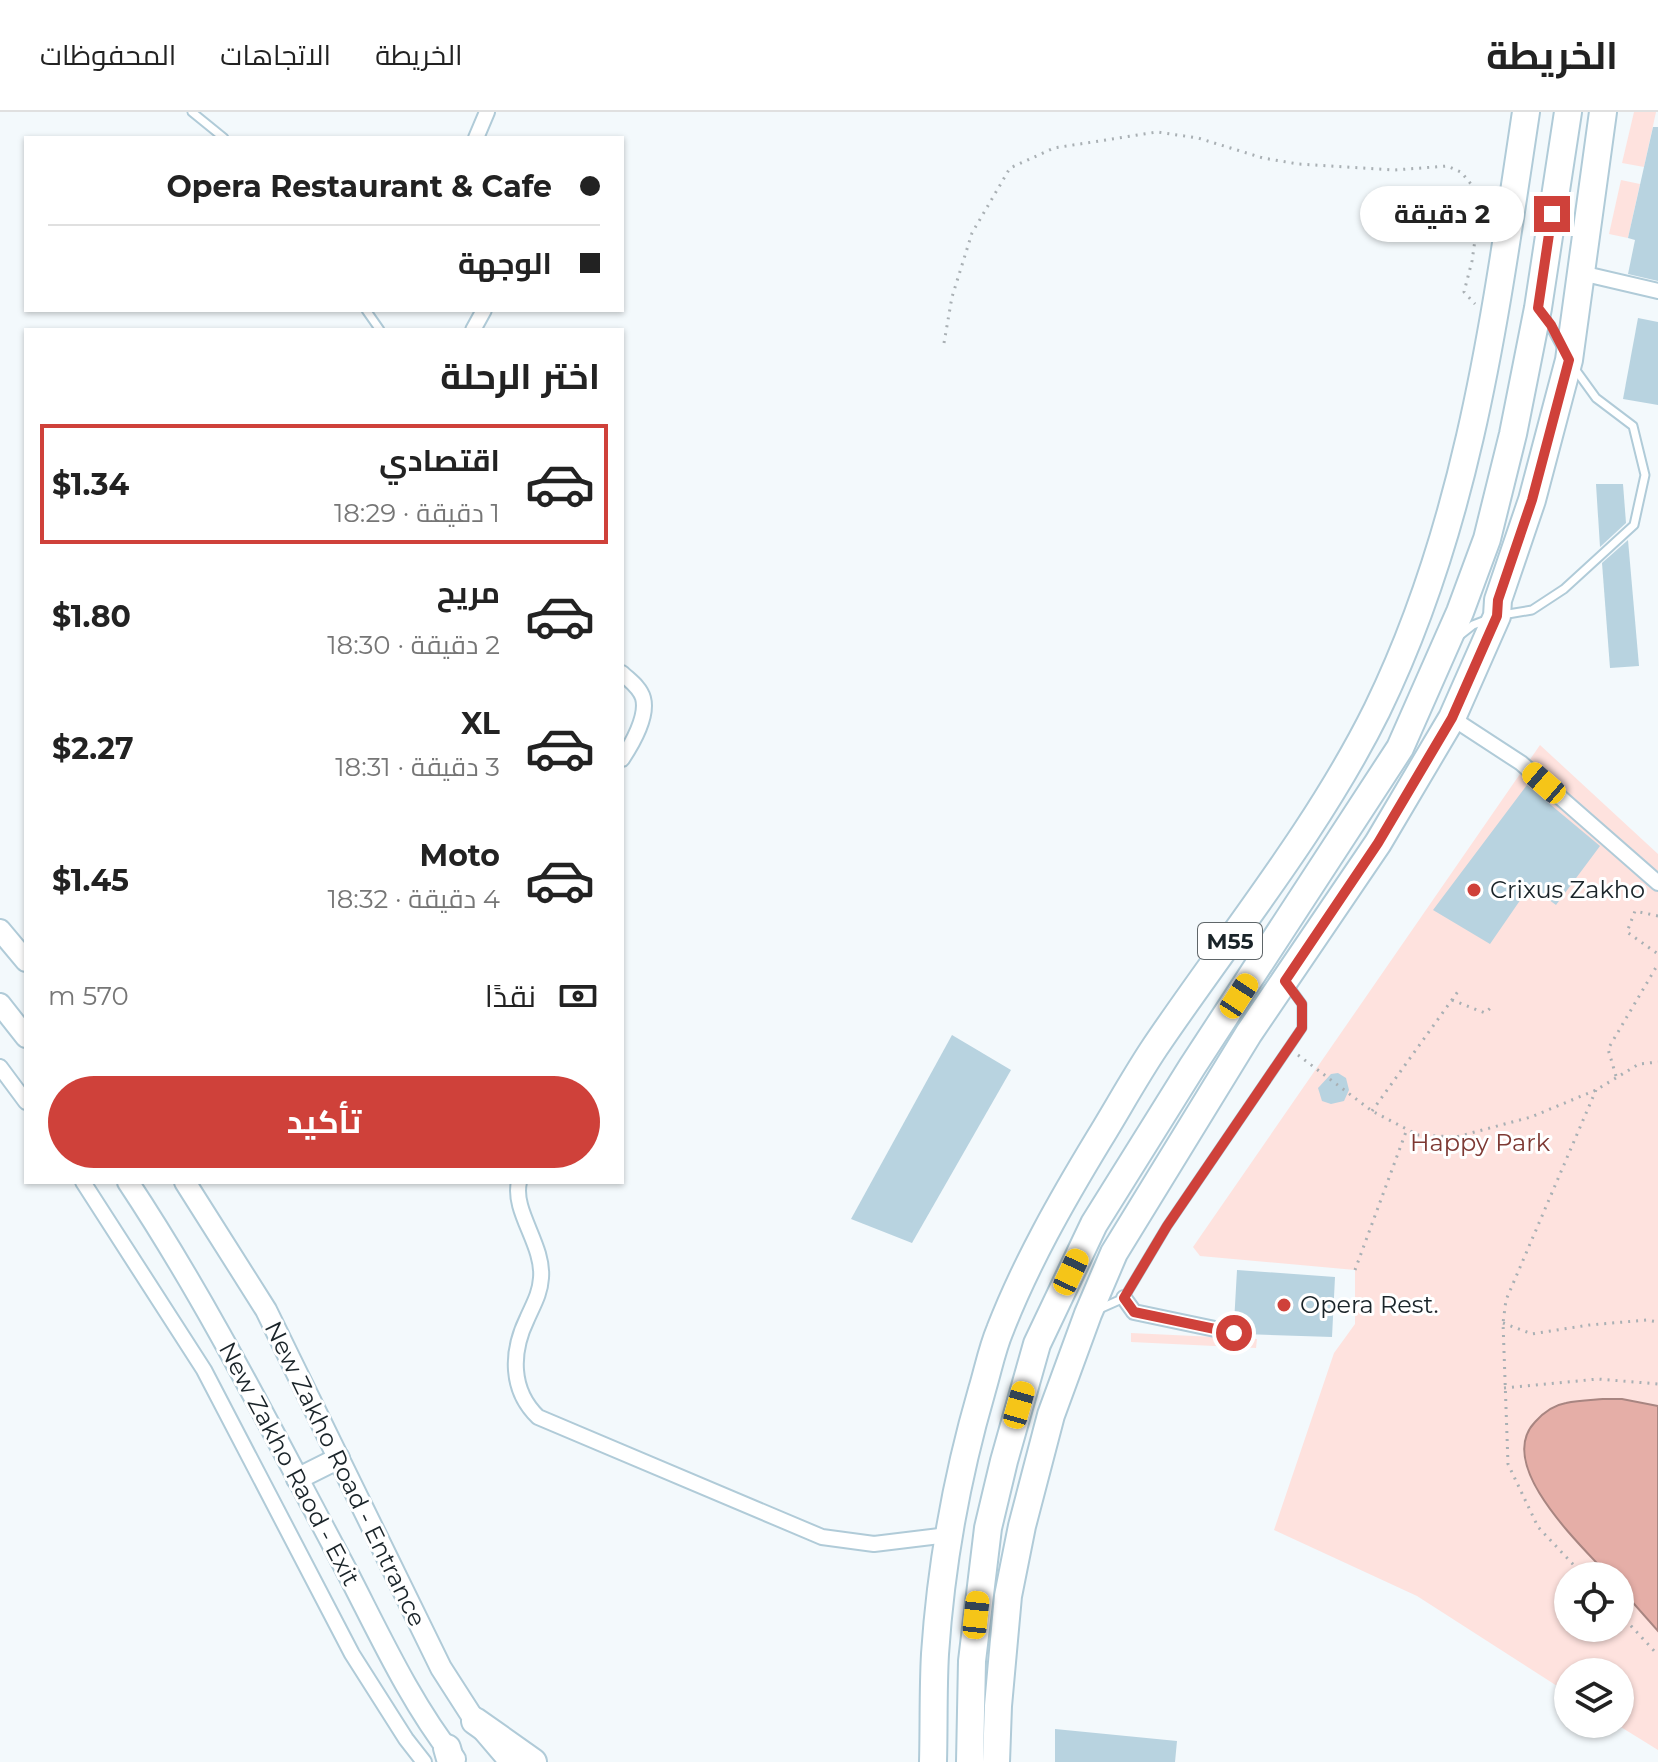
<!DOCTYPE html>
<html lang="ar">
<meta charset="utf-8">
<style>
:root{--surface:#fff;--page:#f2f2f2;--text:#222;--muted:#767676;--line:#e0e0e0;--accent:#cf413a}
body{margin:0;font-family:Montserrat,Cairo,sans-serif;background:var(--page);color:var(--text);direction:rtl;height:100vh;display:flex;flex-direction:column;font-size:30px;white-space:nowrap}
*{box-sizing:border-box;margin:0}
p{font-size:26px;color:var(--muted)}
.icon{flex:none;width:44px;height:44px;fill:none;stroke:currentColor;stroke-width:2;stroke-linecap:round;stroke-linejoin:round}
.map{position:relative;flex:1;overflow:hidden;direction:ltr}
.side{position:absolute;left:24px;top:216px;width:600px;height:856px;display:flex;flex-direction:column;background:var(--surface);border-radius:0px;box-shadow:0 2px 6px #0004;direction:rtl}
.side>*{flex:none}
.guide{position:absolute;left:24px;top:24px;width:600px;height:176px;border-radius:0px;box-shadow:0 2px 6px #0004;direction:rtl;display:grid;align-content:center;height:176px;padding:0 24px;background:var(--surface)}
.tools{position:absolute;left:1554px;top:1450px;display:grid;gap:16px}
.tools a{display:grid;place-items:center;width:80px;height:80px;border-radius:50%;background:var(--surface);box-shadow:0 2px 6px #0004;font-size:40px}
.end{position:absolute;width:36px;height:36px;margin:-18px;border:10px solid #cf413a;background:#fff;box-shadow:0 0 0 4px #fff}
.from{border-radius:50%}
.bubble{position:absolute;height:56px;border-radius:28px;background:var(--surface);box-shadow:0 2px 6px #0004;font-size:26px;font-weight:700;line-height:56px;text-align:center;direction:rtl}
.car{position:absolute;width:24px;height:48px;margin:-24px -12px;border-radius:10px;box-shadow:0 0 6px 2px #0007;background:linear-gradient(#f5c518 24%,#345 0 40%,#f5c518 0 76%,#345 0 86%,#f5c518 0)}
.guide b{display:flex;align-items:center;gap:28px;height:76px;font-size:30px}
.guide b+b{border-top:2px solid var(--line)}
.guide i{width:20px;height:20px;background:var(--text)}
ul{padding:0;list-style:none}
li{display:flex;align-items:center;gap:24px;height:120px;margin:0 16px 12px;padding:0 8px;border:4px solid transparent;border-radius:0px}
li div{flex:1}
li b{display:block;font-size:30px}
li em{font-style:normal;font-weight:700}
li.on{border-color:var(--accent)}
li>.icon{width:72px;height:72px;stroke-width:1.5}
h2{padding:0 24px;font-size:36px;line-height:96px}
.pay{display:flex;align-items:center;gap:20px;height:88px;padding:0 24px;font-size:30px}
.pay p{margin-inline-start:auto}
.primary-button{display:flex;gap:16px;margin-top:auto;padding:16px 24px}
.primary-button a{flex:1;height:92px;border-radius:48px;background:var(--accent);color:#fff;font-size:32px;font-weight:700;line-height:92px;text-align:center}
header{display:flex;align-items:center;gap:48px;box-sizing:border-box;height:112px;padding:0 40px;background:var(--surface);border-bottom:2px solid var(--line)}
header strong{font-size:38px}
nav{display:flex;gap:44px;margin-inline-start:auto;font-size:28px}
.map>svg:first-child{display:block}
</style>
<header>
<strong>الخريطة</strong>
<nav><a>الخريطة</a><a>الاتجاهات</a><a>المحفوظات</a></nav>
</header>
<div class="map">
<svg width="1658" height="1650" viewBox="0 0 1658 1650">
<rect width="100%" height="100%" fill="#f3f9fc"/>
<g fill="#fee2de" fill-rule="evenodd">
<path d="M1634,0h22l-12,55 -22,-4z"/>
<path d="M1621,68l19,4 -12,54 -19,-4z"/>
<path d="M1540,633l118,109v896l-42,-26h4v-52h-52v21l-151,-97 -143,-66 60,-177 21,-29v-54l-155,-14 -7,-9zM1568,1464h52v52h-52z"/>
<path d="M1131,1221l126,6 -1,9 -125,-6z"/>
</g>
<path fill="#e5aea7" stroke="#a88581" stroke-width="2" d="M1603,1287h19l36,7v225l-38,-43v-12h-11c-28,-31 -115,-111 -74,-154 8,-9 19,-17 31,-19 12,-3 25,-3 37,-4z"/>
<g fill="#b8d3e0">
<path d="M1653,15h5v154l-30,-7 7,-34 -7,-2z"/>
<path d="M1638,206l20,4v83l-35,-6z"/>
<path d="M1596,372h27l3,39 -26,24z"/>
<path d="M1628,428l11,126 -29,2 -8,-105z"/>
<path d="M1527,673l73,61 -44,59 -26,-19 -40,58 -57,-34z"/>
<path d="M952,923l59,35 -99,173 -61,-24z"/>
<path d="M1338,961l8,5 3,12 -5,11 -13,3 -9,-3 -4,-13 13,-14z"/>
<path d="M1237,1158l98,7 -3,60 -88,-3 -3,-8 -7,-3z"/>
<path d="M1055,1617l122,12 -2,21h-120z"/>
</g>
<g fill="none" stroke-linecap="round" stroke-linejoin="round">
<g stroke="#b0cbd8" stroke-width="11">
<g id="lane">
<path d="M192,0l32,26"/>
<path d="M366,198l14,20"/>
<path d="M1545,205l17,31"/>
<path d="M1502,503l30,-5 32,-21 70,-64 11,-50 -12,-49 -37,-28 -21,-29"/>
<path d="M1459,524l14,-11 13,-5"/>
<path d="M1097,1198l27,-12 43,-72 135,-198v-24l-13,-18"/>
</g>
</g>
<g stroke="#b0cbd8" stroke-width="18">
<g id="street">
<path d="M476,26l11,-26"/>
<path d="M1581,161l77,18"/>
<path d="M473,218l11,-20"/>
<path d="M622,561c7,7 18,14 21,25 5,18 -11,46 -21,61"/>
<path d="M1452,606l69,45 137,120"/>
<path d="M0,955l26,35"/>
<path d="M83,1070l121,188 148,284 54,85 18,23"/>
<path d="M519,1070c-7,29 25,63 22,96 -1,16 -8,27 -14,41 -16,33 -17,71 11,98l284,120 52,7 74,-9"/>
<path d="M1124,1186l10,14 100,21"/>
</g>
</g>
<g stroke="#b0cbd8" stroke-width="24">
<g id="secondary">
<path d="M0,818l26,31"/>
<path d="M0,892l26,33"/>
<path d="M128,1070c81,122 146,253 215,382 34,65 66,137 112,195"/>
<path d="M185,1070l81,128 175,358 34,53 35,41"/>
<path d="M297,1367l42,-21"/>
</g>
</g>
<g stroke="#b0cbd8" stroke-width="30">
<g id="highway">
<path d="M475,1609l58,41"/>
<path d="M447,1636l4,14"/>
<path d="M933,1650c1,-36 0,-72 2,-108 6,-90 22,-178 47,-264 6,-20 10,-41 18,-60 26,-67 62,-130 99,-191 19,-31 36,-62 56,-92 75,-111 162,-216 222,-337 92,-189 118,-393 149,-598"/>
<path d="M970,1650l2,-101 16,-133 16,-67 33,-117 57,-120 98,-157 208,-319 60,-136 27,-73 26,-105 25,-126 30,-196"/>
<path d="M996,1650l2,-56 10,-110 14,-70 29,-111 37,-101 26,-61 135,-220 129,-190 74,-125 45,-102 1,-16 34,-100 37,-140 34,-248"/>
</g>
</g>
<g stroke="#a9b0b4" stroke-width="3" stroke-dasharray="2 6" stroke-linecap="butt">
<path d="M944,231l8,-46 20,-64 38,-65 44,-20 103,-16 41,6 65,20 35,6 97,6 52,-4 14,6 10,12 5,16 1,26 -5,35 -8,31 11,12"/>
<path d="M1658,804l-23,-5 -8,21 31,22"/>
<path d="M1452,888l33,13 9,-8"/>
<path d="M1298,943l74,56 46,24 38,2 75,-20 65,-27 43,-26 19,-2"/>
<path d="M1616,964l-8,-27 50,-85"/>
<path d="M1372,999l87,-121"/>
<path d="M1355,1158l52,-141"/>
<path d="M1503,1211l29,11 57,-9 58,-5 11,2"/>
<path d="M1504,1276l94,-9 60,5"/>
<path d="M1584,1464l-46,-49 -30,-63 -5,-141 3,-23 90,-210"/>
<path d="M1620,1502l38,41"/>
</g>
<use href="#lane" stroke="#fff" stroke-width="7"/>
<use href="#street" stroke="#fff" stroke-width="14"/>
<use href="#secondary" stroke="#fff" stroke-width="20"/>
<use href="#highway" stroke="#fff" stroke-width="26"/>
</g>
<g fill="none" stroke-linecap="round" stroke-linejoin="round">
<path stroke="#cf413a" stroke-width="10" d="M1234,1221l-100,-21 -10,-14 43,-72 135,-198v-24l-17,-23 93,-138 74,-125 45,-102 1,-16 34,-100 37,-140 -18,-35 -13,-17 14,-94"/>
</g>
<g fill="#cf413a" stroke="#fff" stroke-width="3">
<circle cx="1474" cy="778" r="8"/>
<circle cx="1284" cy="1193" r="8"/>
</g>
<g text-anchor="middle" stroke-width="6" stroke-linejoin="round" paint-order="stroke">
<rect fill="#fff" stroke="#5f6669" stroke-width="2" x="1198" y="811" width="64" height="36" rx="6"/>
<g font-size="22" font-weight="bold" fill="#1a2429">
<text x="1230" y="837">M55</text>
</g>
<g font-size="24" fill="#1a2429" stroke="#fff" text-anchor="start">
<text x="1490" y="786">Crixus Zakho</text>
<text x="1300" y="1201">Opera Rest.</text>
</g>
<g font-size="24" fill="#7e3933" stroke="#fff">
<text x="1480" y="1039">Happy Park</text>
</g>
<g font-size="24" fill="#1a2429" stroke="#fff">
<text transform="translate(289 1352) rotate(62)" y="8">New Zakho Raod - Exit</text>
<text transform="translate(345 1362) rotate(64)" y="8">New Zakho Road - Entrance</text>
</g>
</g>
</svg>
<div class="tools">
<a><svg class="icon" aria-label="locate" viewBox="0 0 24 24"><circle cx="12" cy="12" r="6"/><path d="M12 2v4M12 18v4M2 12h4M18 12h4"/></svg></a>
<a><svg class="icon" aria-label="layers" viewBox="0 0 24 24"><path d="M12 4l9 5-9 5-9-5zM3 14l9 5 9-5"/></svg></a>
</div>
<i class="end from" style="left:1234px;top:1221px"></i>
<i class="end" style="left:1552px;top:102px"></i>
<div class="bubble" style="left:1360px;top:74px;width:164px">2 دقيقة</div>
<i class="car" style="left:1544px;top:671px;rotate:311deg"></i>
<i class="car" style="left:1239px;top:884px;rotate:33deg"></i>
<i class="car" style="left:1071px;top:1160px;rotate:25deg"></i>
<i class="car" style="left:1019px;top:1293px;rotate:16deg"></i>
<i class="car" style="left:976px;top:1503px;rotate:6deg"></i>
<div class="guide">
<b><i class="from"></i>Opera Restaurant &amp; Cafe</b>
<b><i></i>الوجهة</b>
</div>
<section class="side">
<h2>اختر الرحلة</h2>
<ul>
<li class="on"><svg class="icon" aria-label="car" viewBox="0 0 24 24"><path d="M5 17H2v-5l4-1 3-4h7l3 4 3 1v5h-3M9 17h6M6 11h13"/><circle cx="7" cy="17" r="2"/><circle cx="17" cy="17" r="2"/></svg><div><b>اقتصادي</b><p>1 دقيقة · 18:29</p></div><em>$1.34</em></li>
<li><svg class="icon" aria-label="car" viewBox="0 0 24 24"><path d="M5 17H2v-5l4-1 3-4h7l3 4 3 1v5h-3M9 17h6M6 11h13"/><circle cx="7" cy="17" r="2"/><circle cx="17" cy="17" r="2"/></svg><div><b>مريح</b><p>2 دقيقة · 18:30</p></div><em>$1.80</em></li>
<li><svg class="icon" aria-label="car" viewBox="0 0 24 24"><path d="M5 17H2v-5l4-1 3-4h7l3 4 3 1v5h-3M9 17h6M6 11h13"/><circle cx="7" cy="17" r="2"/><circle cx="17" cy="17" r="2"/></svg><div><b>XL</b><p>3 دقيقة · 18:31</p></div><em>$2.27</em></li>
<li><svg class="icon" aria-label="car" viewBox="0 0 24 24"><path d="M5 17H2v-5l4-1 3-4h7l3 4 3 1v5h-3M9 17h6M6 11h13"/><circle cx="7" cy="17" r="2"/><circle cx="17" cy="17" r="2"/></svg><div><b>Moto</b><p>4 دقيقة · 18:32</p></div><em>$1.45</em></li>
</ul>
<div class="pay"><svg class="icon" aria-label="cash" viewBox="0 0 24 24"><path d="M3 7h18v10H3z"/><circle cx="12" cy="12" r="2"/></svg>نقدًا<p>570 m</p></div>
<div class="primary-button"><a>تأكيد</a></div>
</section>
</div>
